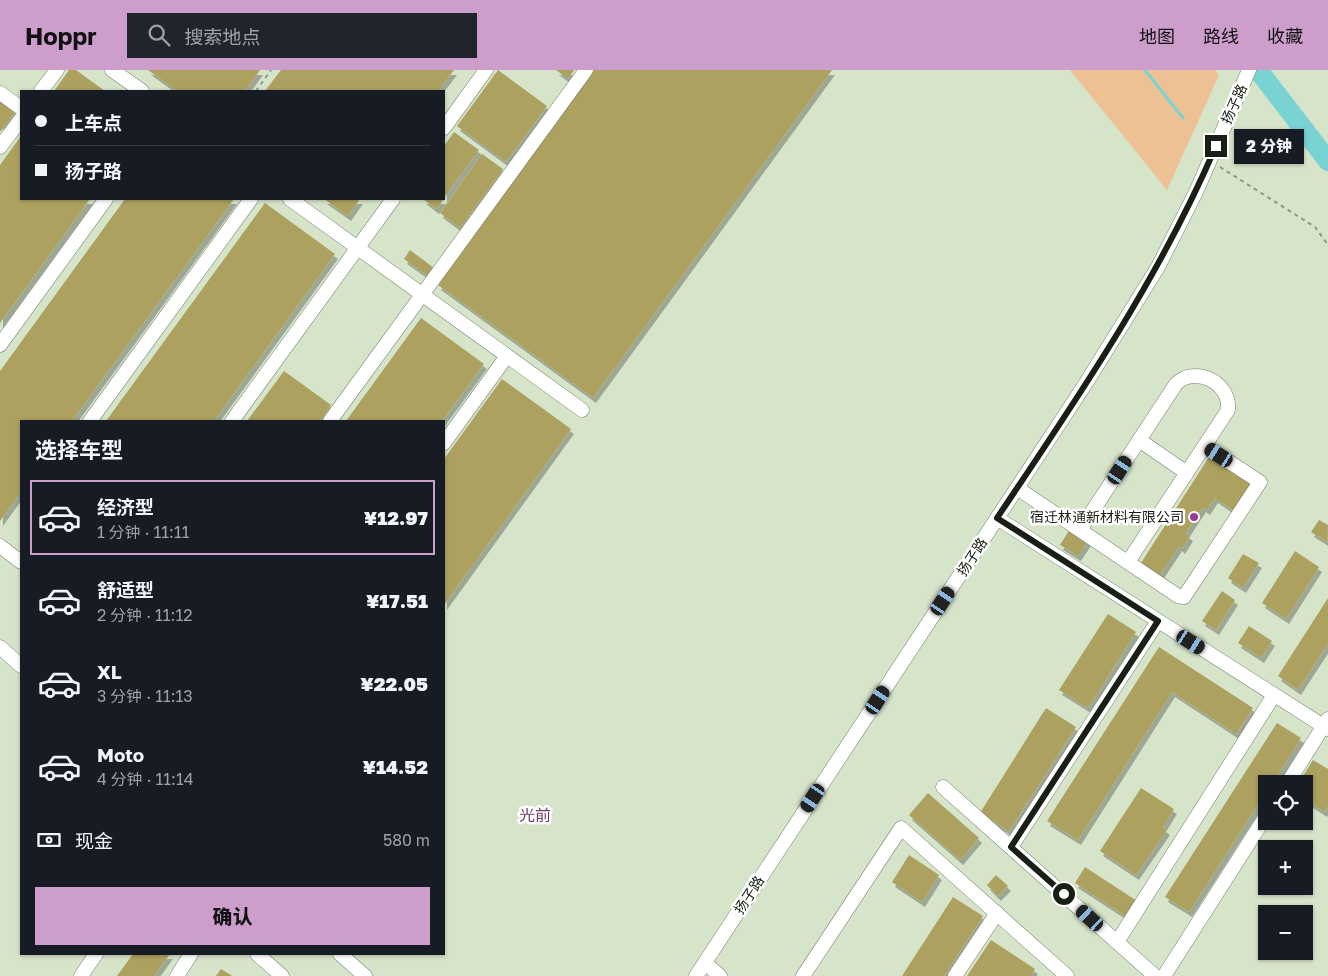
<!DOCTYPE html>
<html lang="zh">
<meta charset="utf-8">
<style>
:root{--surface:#171b24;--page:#20242c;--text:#f1f3f6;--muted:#9ea1a6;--line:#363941;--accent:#cd9ecc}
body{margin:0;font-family:"Golos Text","Noto Sans SC",sans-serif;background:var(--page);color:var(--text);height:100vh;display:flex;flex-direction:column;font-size:19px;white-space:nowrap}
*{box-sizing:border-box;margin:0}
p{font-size:16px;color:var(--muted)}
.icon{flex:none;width:28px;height:28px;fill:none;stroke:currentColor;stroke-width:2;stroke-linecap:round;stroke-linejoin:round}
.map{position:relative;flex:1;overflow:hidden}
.drawer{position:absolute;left:20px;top:350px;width:425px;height:535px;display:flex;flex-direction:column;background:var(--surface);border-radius:0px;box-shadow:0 1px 4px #0004}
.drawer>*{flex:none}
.hud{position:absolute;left:20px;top:20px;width:425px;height:110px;border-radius:0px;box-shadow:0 1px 4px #0004;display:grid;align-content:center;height:110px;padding:0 15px;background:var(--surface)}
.buttons{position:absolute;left:1258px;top:705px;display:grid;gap:10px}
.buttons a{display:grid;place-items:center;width:55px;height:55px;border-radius:0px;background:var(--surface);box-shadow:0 1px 4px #0004;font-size:25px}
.end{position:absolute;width:22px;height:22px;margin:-11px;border:6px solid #191f15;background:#fff;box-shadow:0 0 0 2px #fff}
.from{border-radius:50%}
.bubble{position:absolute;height:35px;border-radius:0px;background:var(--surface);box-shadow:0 1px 4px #0004;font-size:16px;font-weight:800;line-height:35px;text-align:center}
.car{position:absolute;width:15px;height:30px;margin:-15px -8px;border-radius:6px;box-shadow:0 0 4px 1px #0007;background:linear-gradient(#222 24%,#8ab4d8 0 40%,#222 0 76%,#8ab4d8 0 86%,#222 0)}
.hud b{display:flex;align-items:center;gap:18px;height:48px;font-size:19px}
.hud b+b{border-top:1px solid var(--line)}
.hud i{width:12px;height:12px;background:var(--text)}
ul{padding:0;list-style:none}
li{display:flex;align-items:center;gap:15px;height:75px;margin:0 10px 8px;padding:0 5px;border:2px solid transparent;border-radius:0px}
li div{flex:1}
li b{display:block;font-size:19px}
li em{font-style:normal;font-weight:800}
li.on{border-color:var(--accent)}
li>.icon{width:45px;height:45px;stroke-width:1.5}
h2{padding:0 15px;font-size:22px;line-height:60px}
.pay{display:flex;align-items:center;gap:12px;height:55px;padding:0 15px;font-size:19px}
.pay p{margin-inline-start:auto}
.cta{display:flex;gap:10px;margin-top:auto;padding:10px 15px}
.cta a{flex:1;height:58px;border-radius:0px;background:var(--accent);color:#111;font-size:20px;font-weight:800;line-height:58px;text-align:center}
header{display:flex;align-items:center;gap:30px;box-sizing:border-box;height:70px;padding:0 25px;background:var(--accent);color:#111}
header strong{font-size:24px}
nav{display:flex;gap:28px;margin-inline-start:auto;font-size:18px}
.search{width:350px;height:45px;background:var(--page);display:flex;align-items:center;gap:12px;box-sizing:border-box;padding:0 18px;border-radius:0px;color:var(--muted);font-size:19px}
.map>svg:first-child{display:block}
</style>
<header>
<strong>Hoppr</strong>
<div class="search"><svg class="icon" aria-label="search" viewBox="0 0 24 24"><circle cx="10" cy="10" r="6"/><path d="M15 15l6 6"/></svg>搜索地点</div>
<nav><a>地图</a><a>路线</a><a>收藏</a></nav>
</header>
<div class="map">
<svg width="1328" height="906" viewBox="0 0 1328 906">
<defs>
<filter id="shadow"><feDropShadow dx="3" dy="5" stdDeviation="0" flood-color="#0004"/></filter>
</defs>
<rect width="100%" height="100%" fill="#d6e4ca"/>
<path fill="#eec194" d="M1070,0h145l4,5 -52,115z"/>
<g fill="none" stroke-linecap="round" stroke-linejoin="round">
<path stroke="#79d3d3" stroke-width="3" d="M1145,0l38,48"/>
<path stroke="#79d3d3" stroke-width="20" d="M1258,0l70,91"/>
</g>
<g fill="#ada160" filter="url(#shadow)">
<path d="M69,0h7l29,21h-51z"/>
<path d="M148,0h112l-15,21h-68z"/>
<path d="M281,0h173l-16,21h-173z"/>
<path d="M498,0l49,36 -41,56 -49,-36z"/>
<path d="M556,0h18l-6,9z"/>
<path d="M594,0h238l-239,328 -155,-113z"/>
<path d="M0,29l16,12 -16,21z"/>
<path d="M454,62l25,18 -35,48v-52z"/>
<path d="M21,66v63h69l-90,124v-158z"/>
<path d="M482,84l21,15 -43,59 -20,-15z"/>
<path d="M125,129h109l-162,222h-51v71l-21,29v-150z"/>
<path d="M324,129h36l-12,17z"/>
<path d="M423,129h21l-8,10z"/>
<path d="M265,133l70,51 -121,167h-108z"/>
<path d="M410,180l24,18 -6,8 -24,-17z"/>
<path d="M421,248l63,46 -42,57h-96z"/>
<path d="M284,301l47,34 -11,16h-73z"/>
<path d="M502,309l69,50 -127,176v-146z"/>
<path d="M1209,387l43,28 -18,26 -19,-13 -8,12 -4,-3 -17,26 4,3 -8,13 -3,-3 -19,29 -19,-12z"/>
<path d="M1319,450l9,5 -1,17 -16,-10z"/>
<path d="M1070,459l18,12 -10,15 -18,-11z"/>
<path d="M1295,481l24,16 -33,52 -24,-16z"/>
<path d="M1243,484l16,9 -16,25 -15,-10z"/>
<path d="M1222,521l13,9 -19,30 -14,-9z"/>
<path d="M1328,528v46l-30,46 -20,-14z"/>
<path d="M1108,544l28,18 -48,76 -29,-18z"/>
<path d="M1249,556l23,15 -11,17 -23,-15z"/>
<path d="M1159,577l94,61 -17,26 -64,-42 -94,148 -31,-19z"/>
<path d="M1046,638l30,19 -67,104 -29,-18z"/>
<path d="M1277,653l24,15 -29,46h-6v8l-77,120 -24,-15z"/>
<path d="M1313,690l15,9v37l-4,6 -20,-13v-15h-6z"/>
<path d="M1141,718l33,21 -11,18 4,3 -31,45 -36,-24z"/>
<path d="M928,723l51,45 -19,22 -51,-45z"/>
<path d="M909,785l30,20 -17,27 -30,-20z"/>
<path d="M1085,797l52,34 -10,16 -52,-34z"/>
<path d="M996,805l12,11 -10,10 -11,-11z"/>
<path d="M953,827l30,19 -39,60h-42z"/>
<path d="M991,870l44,29 -4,7h-64z"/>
<path d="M133,884h37l-16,22h-37z"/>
<path d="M221,899l11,7h-16z"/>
</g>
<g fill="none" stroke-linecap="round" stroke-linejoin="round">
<g stroke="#76836c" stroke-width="15">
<g id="minor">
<path d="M112,0l30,21"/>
<path d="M41,21l16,-21"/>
<path d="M0,23l21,15"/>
<path d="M444,58l42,-58"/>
<path d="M0,77l21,-28"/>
<path d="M290,129l292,211"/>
<path d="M0,275l106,-146"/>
<path d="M90,351l161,-222"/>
<path d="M232,351l161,-222"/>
<path d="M330,351l256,-351"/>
<path d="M1139,370l48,33"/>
<path d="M444,373l63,-87"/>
<path d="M1017,418l161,108 6,1 76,-115 -55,-36"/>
<path d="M997,448l331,211"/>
<path d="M1080,460l96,-146c18,-19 55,-2 52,26l-100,152"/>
<path d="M0,476l21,16"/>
<path d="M0,577l21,19"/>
<path d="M1287,714l41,-65"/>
<path d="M943,717l212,189"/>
<path d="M1011,777l147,-226"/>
<path d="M1117,872l157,-247"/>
<path d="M257,884l25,22"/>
<path d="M340,884l25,22"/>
<path d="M705,893l15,13"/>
<path d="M81,906l15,-22"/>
<path d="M177,906l14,-22"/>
<path d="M696,906l390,-593 72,-116 38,-75 53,-122"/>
<path d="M803,906l98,-148 166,148"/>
<path d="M955,906l42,-63"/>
<path d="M1164,906l102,-160"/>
</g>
</g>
<g stroke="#8d9884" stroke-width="2" stroke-dasharray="4 4" stroke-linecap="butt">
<path d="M256,21l15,-21"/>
<path d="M1220,97l95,60 13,18"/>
</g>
<use href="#minor" stroke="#fff" stroke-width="14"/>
</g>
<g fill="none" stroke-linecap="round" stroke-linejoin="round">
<path stroke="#191f15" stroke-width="6" d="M1064,824l-53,-47 147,-226 -161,-103c80,-119 162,-239 219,-372"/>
</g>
<circle fill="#a03698" stroke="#fff" stroke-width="2" cx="1194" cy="447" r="5"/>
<g text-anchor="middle" stroke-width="5" stroke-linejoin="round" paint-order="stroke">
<g font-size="14" fill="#191f15" stroke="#fff">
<text transform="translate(1234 34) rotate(-66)" y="5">扬子路</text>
<text transform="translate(972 487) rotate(-57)" y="5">扬子路</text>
<text transform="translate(749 825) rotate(-57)" y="5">扬子路</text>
</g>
<g font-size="14" fill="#191f15" stroke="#fff" text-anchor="end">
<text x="1184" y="452">宿迁林通新材料有限公司</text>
</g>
<g font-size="16" fill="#733e6e" stroke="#fff">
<text x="535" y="751">光前</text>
</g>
</g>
</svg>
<div class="buttons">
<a><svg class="icon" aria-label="locate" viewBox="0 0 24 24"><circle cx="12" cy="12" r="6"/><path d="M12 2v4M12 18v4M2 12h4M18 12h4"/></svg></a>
<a>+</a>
<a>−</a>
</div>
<i class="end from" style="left:1064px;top:824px"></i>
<i class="end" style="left:1216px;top:76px"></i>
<div class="bubble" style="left:1234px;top:59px;width:70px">2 分钟</div>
<i class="car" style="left:1219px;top:385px;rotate:303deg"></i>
<i class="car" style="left:1120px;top:400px;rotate:33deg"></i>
<i class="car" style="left:943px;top:531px;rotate:33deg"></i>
<i class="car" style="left:1191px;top:572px;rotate:122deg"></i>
<i class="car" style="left:878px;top:630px;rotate:33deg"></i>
<i class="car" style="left:813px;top:728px;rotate:213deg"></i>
<i class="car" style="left:1090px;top:848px;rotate:312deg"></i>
<div class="hud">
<b><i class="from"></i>上车点</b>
<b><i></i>扬子路</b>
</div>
<section class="drawer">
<h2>选择车型</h2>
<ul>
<li class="on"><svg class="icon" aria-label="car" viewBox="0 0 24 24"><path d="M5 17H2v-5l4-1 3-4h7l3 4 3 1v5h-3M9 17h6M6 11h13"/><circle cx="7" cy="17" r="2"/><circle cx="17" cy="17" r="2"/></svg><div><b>经济型</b><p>1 分钟 · 11:11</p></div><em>¥12.97</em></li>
<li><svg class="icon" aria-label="car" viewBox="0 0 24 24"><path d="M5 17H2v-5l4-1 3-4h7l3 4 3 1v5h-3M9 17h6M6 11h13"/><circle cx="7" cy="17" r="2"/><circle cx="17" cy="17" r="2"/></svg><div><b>舒适型</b><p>2 分钟 · 11:12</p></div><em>¥17.51</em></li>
<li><svg class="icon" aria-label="car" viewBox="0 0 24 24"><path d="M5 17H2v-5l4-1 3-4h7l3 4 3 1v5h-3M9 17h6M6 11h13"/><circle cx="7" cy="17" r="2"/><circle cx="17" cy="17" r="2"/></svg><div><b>XL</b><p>3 分钟 · 11:13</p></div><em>¥22.05</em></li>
<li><svg class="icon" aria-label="car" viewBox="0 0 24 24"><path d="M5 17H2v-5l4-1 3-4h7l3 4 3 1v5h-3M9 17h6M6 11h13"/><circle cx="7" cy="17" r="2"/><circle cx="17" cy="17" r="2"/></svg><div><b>Moto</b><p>4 分钟 · 11:14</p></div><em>¥14.52</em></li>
</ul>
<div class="pay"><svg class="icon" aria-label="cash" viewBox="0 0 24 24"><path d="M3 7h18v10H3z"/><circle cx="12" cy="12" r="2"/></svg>现金<p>580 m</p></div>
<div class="cta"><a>确认</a></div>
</section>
</div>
